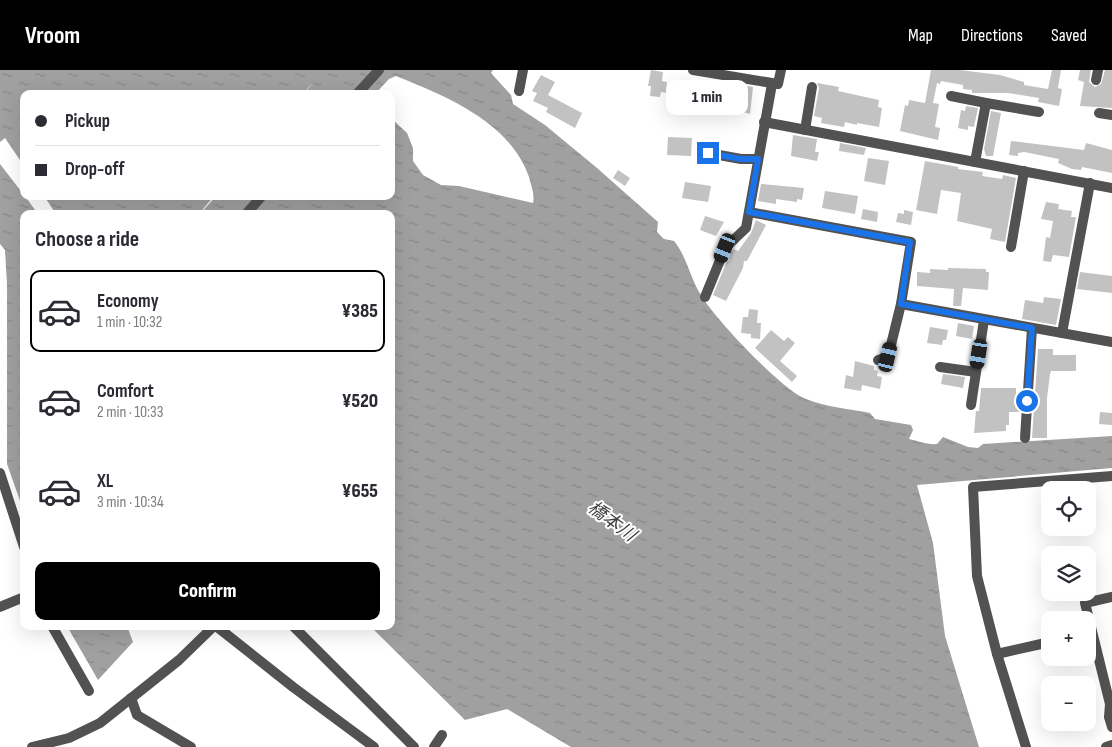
<!DOCTYPE html>
<meta charset="utf-8">
<style>
:root{--surface:#fff;--page:#f7f7f7;--text:#2b2b33;--muted:#7c7c81;--line:#e1e1e2;--accent:#000}
body{margin:0;font-family:"Sofia Sans Condensed","Noto Sans JP",sans-serif;background:var(--page);color:var(--text);height:100vh;display:flex;flex-direction:column;font-size:19px;white-space:nowrap}
*{box-sizing:border-box;margin:0}
p{font-size:16px;color:var(--muted)}
.icon{flex:none;width:28px;height:28px;fill:none;stroke:currentColor;stroke-width:2;stroke-linecap:round;stroke-linejoin:round}
.map{position:relative;flex:1;overflow:hidden}
.sheet{position:absolute;left:20px;top:140px;width:375px;height:420px;display:flex;flex-direction:column;background:var(--surface);border-radius:10px;box-shadow:0 5px 20px #0002}
.sheet>*{flex:none}
.guide{position:absolute;left:20px;top:20px;width:375px;height:110px;border-radius:10px;box-shadow:0 5px 20px #0002;display:grid;align-content:center;height:110px;padding:0 15px;background:var(--surface)}
.tools{position:absolute;left:1041px;top:411px;display:grid;gap:10px}
.tools a{display:grid;place-items:center;width:55px;height:55px;border-radius:10px;background:var(--surface);box-shadow:0 5px 20px #0002;font-size:25px}
.end{position:absolute;width:22px;height:22px;margin:-11px;border:6px solid #1a73e8;background:#fff;box-shadow:0 0 0 2px #fff}
.from{border-radius:50%}
.bubble{position:absolute;height:35px;border-radius:10px;background:var(--surface);box-shadow:0 5px 20px #0002;font-size:16px;font-weight:800;line-height:35px;text-align:center}
.car{position:absolute;width:15px;height:30px;margin:-15px -8px;border-radius:6px;box-shadow:0 0 4px 1px #0007;background:linear-gradient(#222 24%,#8ab4d8 0 40%,#222 0 76%,#8ab4d8 0 86%,#222 0)}
.guide b{display:flex;align-items:center;gap:18px;height:48px;font-size:19px}
.guide b+b{border-top:1px solid var(--line)}
.guide i{width:12px;height:12px;background:var(--text)}
ul{padding:0;list-style:none}
li{display:flex;align-items:center;gap:15px;height:82px;margin:0 10px 8px;padding:0 5px;border:2px solid transparent;border-radius:10px}
li div{flex:1}
li b{display:block;font-size:19px}
li em{font-style:normal;font-weight:800}
li.current{border-color:var(--accent)}
li>.icon{width:45px;height:45px;stroke-width:1.5}
h2{padding:0 15px;font-size:22px;line-height:60px}
.button{display:flex;gap:10px;margin-top:auto;padding:10px 15px}
.button a{flex:1;height:58px;border-radius:10px;background:var(--accent);color:#fff;font-size:20px;font-weight:800;line-height:58px;text-align:center}
header{display:flex;align-items:center;gap:30px;box-sizing:border-box;height:70px;padding:0 25px;background:var(--accent);color:#fff}
header strong{font-size:24px}
nav{display:flex;gap:28px;margin-inline-start:auto;font-size:18px}
.map>svg:first-child{display:block}
</style>
<header>
<strong>Vroom</strong>
<nav><a>Map</a><a>Directions</a><a>Saved</a></nav>
</header>
<div class="map">
<svg width="1112" height="677" viewBox="0 0 1112 677">
<defs>
<pattern id="water-ripples" width="26" height="14" patternUnits="userSpaceOnUse" patternTransform="scale(1.25)"><rect width="26" height="14" fill="#a0a0a0"/><path d="M2 4q2-2 4 0t4 0M15 11q2-2 4 0t4 0" fill="none" stroke="#888"/></pattern>
</defs>
<rect width="100%" height="100%" fill="#fff"/>
<g fill="url(#water-ripples)">
<path d="M0,0h493l-2,3 20,22 2,9 32,21 52,43 61,54 -1,10 7,7 10,2c13,16 16,37 27,54 13,23 82,96 105,104 20,8 44,10 64,14l5,6 36,6 2,5 -4,9c9,2 19,6 28,5l6,-7 25,10 10,1 5,-4 129,-8v32l-195,17 16,58 12,93 34,111h-408l-64,-38 -42,11 -95,-94h21v-412h-191l16,-18h175v-78l16,15 6,15v13l10,14 18,10 18,1 74,17c2,-9 -2,-17 -4,-26 -19,-55 -83,-81 -133,-101l-7,3 -14,15h-71l10,-13 -11,13h-279v102h190l-15,18h-175v298l-17,-48v-180l-2,-34 -5,-6z"/>
<path d="M67,556h60l6,16 -35,38z"/>
</g>
<g fill="#fff">
<path d="M5,68l19,28v29l-24,-31v-22z"/>
<path d="M25,126h19l12,18h-18z"/>
</g>
<g fill="#c2c2c2">
<path d="M651,0l12,2 -1,9 5,1 -1,11 -5,-1 -1,5 -10,-1 1,-10h-3z"/>
<path d="M931,0h29l40,5 24,7v3l24,4 4,-19h9l-3,18 4,1 -3,17 -21,-4 1,-4 -31,-5h-36v-3l-9,-1v-4l-22,-4 -1,3 -3,-1 -4,20 6,1 -4,23 5,1 -2,12 -38,-9 5,-26 3,1 1,-6 16,3z"/>
<path d="M1080,0h11l-2,12 6,5 6,-3 4,-14h7v38l-32,-2 4,-24 -6,-2z"/>
<path d="M541,5l14,7 -7,13 34,18 -7,15 -29,-16 2,-4 -15,-7 4,-8 -5,-2z"/>
<path d="M716,11l37,6 -3,27 -14,-4 -3,-2 1,-7h-18z"/>
<path d="M817,13l22,4 -1,4 41,9 -1,7 4,1 -3,19 -22,-4v2l-12,-3 -1,5 -23,-4 1,-5 -8,-2 5,-28z"/>
<path d="M966,36l12,2 -4,19 -6,-1v4l-10,-2 3,-18 4,1z"/>
<path d="M991,41l10,2 -8,43h-7l-2,-7z"/>
<path d="M793,65l24,4 -2,13h4l-2,9 -26,-5z"/>
<path d="M668,67l24,1 -1,18 -24,-1z"/>
<path d="M1011,71l73,9 2,-7 26,7v23l-30,-6 -1,3 -9,-1 -14,-6 1,-4 -35,-7 -6,1v3l-9,-1z"/>
<path d="M840,73l26,5 -2,7 -25,-4z"/>
<path d="M868,88l21,3 -4,24 -21,-4z"/>
<path d="M925,91l33,6v2l25,3 -1,4 20,3 1,-4 13,3 -11,64 -15,-3 2,-10 -35,-8 4,-28 -20,-3 -4,24 -21,-4z"/>
<path d="M618,100l12,8 -5,8 -12,-8z"/>
<path d="M685,112l26,4 -3,16 -26,-4z"/>
<path d="M761,114l43,4 -2,12 -5,-1v3l-21,-3v5l-18,-3z"/>
<path d="M825,121l33,5 -3,18 -33,-6z"/>
<path d="M1046,132l13,2 -1,5 14,2 -1,6h5l-7,40 -16,-2 -2,7 -8,-1 3,-24 4,1 3,-17 -12,-2z"/>
<path d="M863,139l15,3 -1,10 -16,-3z"/>
<path d="M904,140l9,2 -2,13 -15,-3 2,-9 6,1z"/>
<path d="M705,146l19,6 -8,14 -16,-6z"/>
<path d="M756,150l10,5 -19,36h-3l-1,7 -17,33 -13,-6 14,-34h2l2,-9 3,-3 4,2 13,-18z"/>
<path d="M948,198l38,1v3h3l-1,18 -25,-2 -2,18h-8l1,-17 -37,-3v-14l13,1v-4l18,1z"/>
<path d="M1080,202l32,4v17l-35,-4z"/>
<path d="M1044,227l17,2 -5,26 -34,-6 3,-19 18,3z"/>
<path d="M749,239l9,1 -1,13h4l-1,16 -9,-1v-4l-10,-1 2,-16h5z"/>
<path d="M958,253l16,3 -2,13 -16,-3z"/>
<path d="M930,257l18,3 -2,10h-3l-1,5 -15,-2z"/>
<path d="M771,260l13,11 4,-4 7,6 -15,18 17,15 -5,6 -37,-34z"/>
<path d="M1038,279h15v6h23v16h-25l-1,3 -3,24v40h-15z"/>
<path d="M855,291l19,5v4l4,1 -1,5 5,1 -2,12 -18,-4 -1,6 -17,-3 2,-13 7,2z"/>
<path d="M943,304l22,3 -2,11 -22,-4z"/>
<path d="M981,318h35v9h5l-1,15h-11v13h-3v6l-32,2 2,-22h3z"/>
<path d="M1100,342l12,1v12l-13,-1z"/>
</g>
<g fill="none" stroke-linecap="round" stroke-linejoin="round">
<g stroke="#525252" stroke-width="10">
<path d="M693,0l85,14 3,-14"/>
<path d="M1096,10l2,-10"/>
<path d="M519,21l4,-21"/>
<path d="M951,26l35,7"/>
<path d="M1099,43l13,2"/>
<path d="M764,52l348,66"/>
<path d="M805,60l7,-43"/>
<path d="M708,83l33,6h17"/>
<path d="M975,92l11,-59 53,9"/>
<path d="M749,142l162,30 -10,62 211,38"/>
<path d="M1011,177l13,-76"/>
<path d="M705,227l20,-49 21,-20 26,-144"/>
<path d="M1062,263l28,-150"/>
<path d="M878,290l10,-3 13,-53"/>
<path d="M940,297l36,5"/>
<path d="M971,335l13,-85"/>
<path d="M1025,368l7,-110"/>
<path d="M0,403l24,74"/>
<path d="M1112,527l-27,6 25,101 -1,13 3,10"/>
<path d="M0,537l24,-10"/>
<path d="M52,556l37,65"/>
<path d="M293,556l121,121"/>
<path d="M997,584l53,-12"/>
<path d="M131,628l6,17 54,32"/>
<path d="M32,677l37,-9 31,-15 79,-63 35,-34"/>
<path d="M434,677l8,-12"/>
<path d="M1026,677l-29,-93 -20,-78 -4,-89 139,-11"/>
<path d="M1106,677l6,-2"/>
</g>
<g stroke="#525252" stroke-width="10">
<path d="M357,24l22,-24"/>
<path d="M246,144l16,-18"/>
<path d="M216,556l77,61 81,60"/>
</g>
</g>
<g fill="none" stroke-linecap="round" stroke-linejoin="round">
<path stroke="#1a73e8" stroke-width="6" d="M708,83l33,6h17l-9,53 161,30 -9,62 131,24 -5,73"/>
</g>
<g text-anchor="middle" stroke-width="4" stroke-linejoin="round" paint-order="stroke">
<g font-size="18" font-style="italic" fill="#414141" stroke="#fff">
<text transform="translate(612 451) rotate(36)" y="6">橋本川</text>
</g>
</g>
</svg>
<div class="tools">
<a><svg class="icon" aria-label="locate" viewBox="0 0 24 24"><circle cx="12" cy="12" r="6"/><path d="M12 2v4M12 18v4M2 12h4M18 12h4"/></svg></a>
<a><svg class="icon" aria-label="layers" viewBox="0 0 24 24"><path d="M12 4l9 5-9 5-9-5zM3 14l9 5 9-5"/></svg></a>
<a>+</a>
<a>−</a>
</div>
<i class="end from" style="left:1027px;top:331px"></i>
<i class="end" style="left:708px;top:83px"></i>
<div class="bubble" style="left:666px;top:10px;width:82px">1 min</div>
<i class="car" style="left:725px;top:178px;rotate:202deg"></i>
<i class="car" style="left:979px;top:284px;rotate:189deg"></i>
<i class="car" style="left:888px;top:287px;rotate:13deg"></i>
<div class="guide">
<b><i class="from"></i>Pickup</b>
<b><i></i>Drop-off</b>
</div>
<section class="sheet">
<h2>Choose a ride</h2>
<ul>
<li class="current"><svg class="icon" aria-label="car" viewBox="0 0 24 24"><path d="M5 17H2v-5l4-1 3-4h7l3 4 3 1v5h-3M9 17h6M6 11h13"/><circle cx="7" cy="17" r="2"/><circle cx="17" cy="17" r="2"/></svg><div><b>Economy</b><p>1 min · 10:32</p></div><em>¥385</em></li>
<li><svg class="icon" aria-label="car" viewBox="0 0 24 24"><path d="M5 17H2v-5l4-1 3-4h7l3 4 3 1v5h-3M9 17h6M6 11h13"/><circle cx="7" cy="17" r="2"/><circle cx="17" cy="17" r="2"/></svg><div><b>Comfort</b><p>2 min · 10:33</p></div><em>¥520</em></li>
<li><svg class="icon" aria-label="car" viewBox="0 0 24 24"><path d="M5 17H2v-5l4-1 3-4h7l3 4 3 1v5h-3M9 17h6M6 11h13"/><circle cx="7" cy="17" r="2"/><circle cx="17" cy="17" r="2"/></svg><div><b>XL</b><p>3 min · 10:34</p></div><em>¥655</em></li>
</ul>
<div class="button"><a>Confirm</a></div>
</section>
</div>
